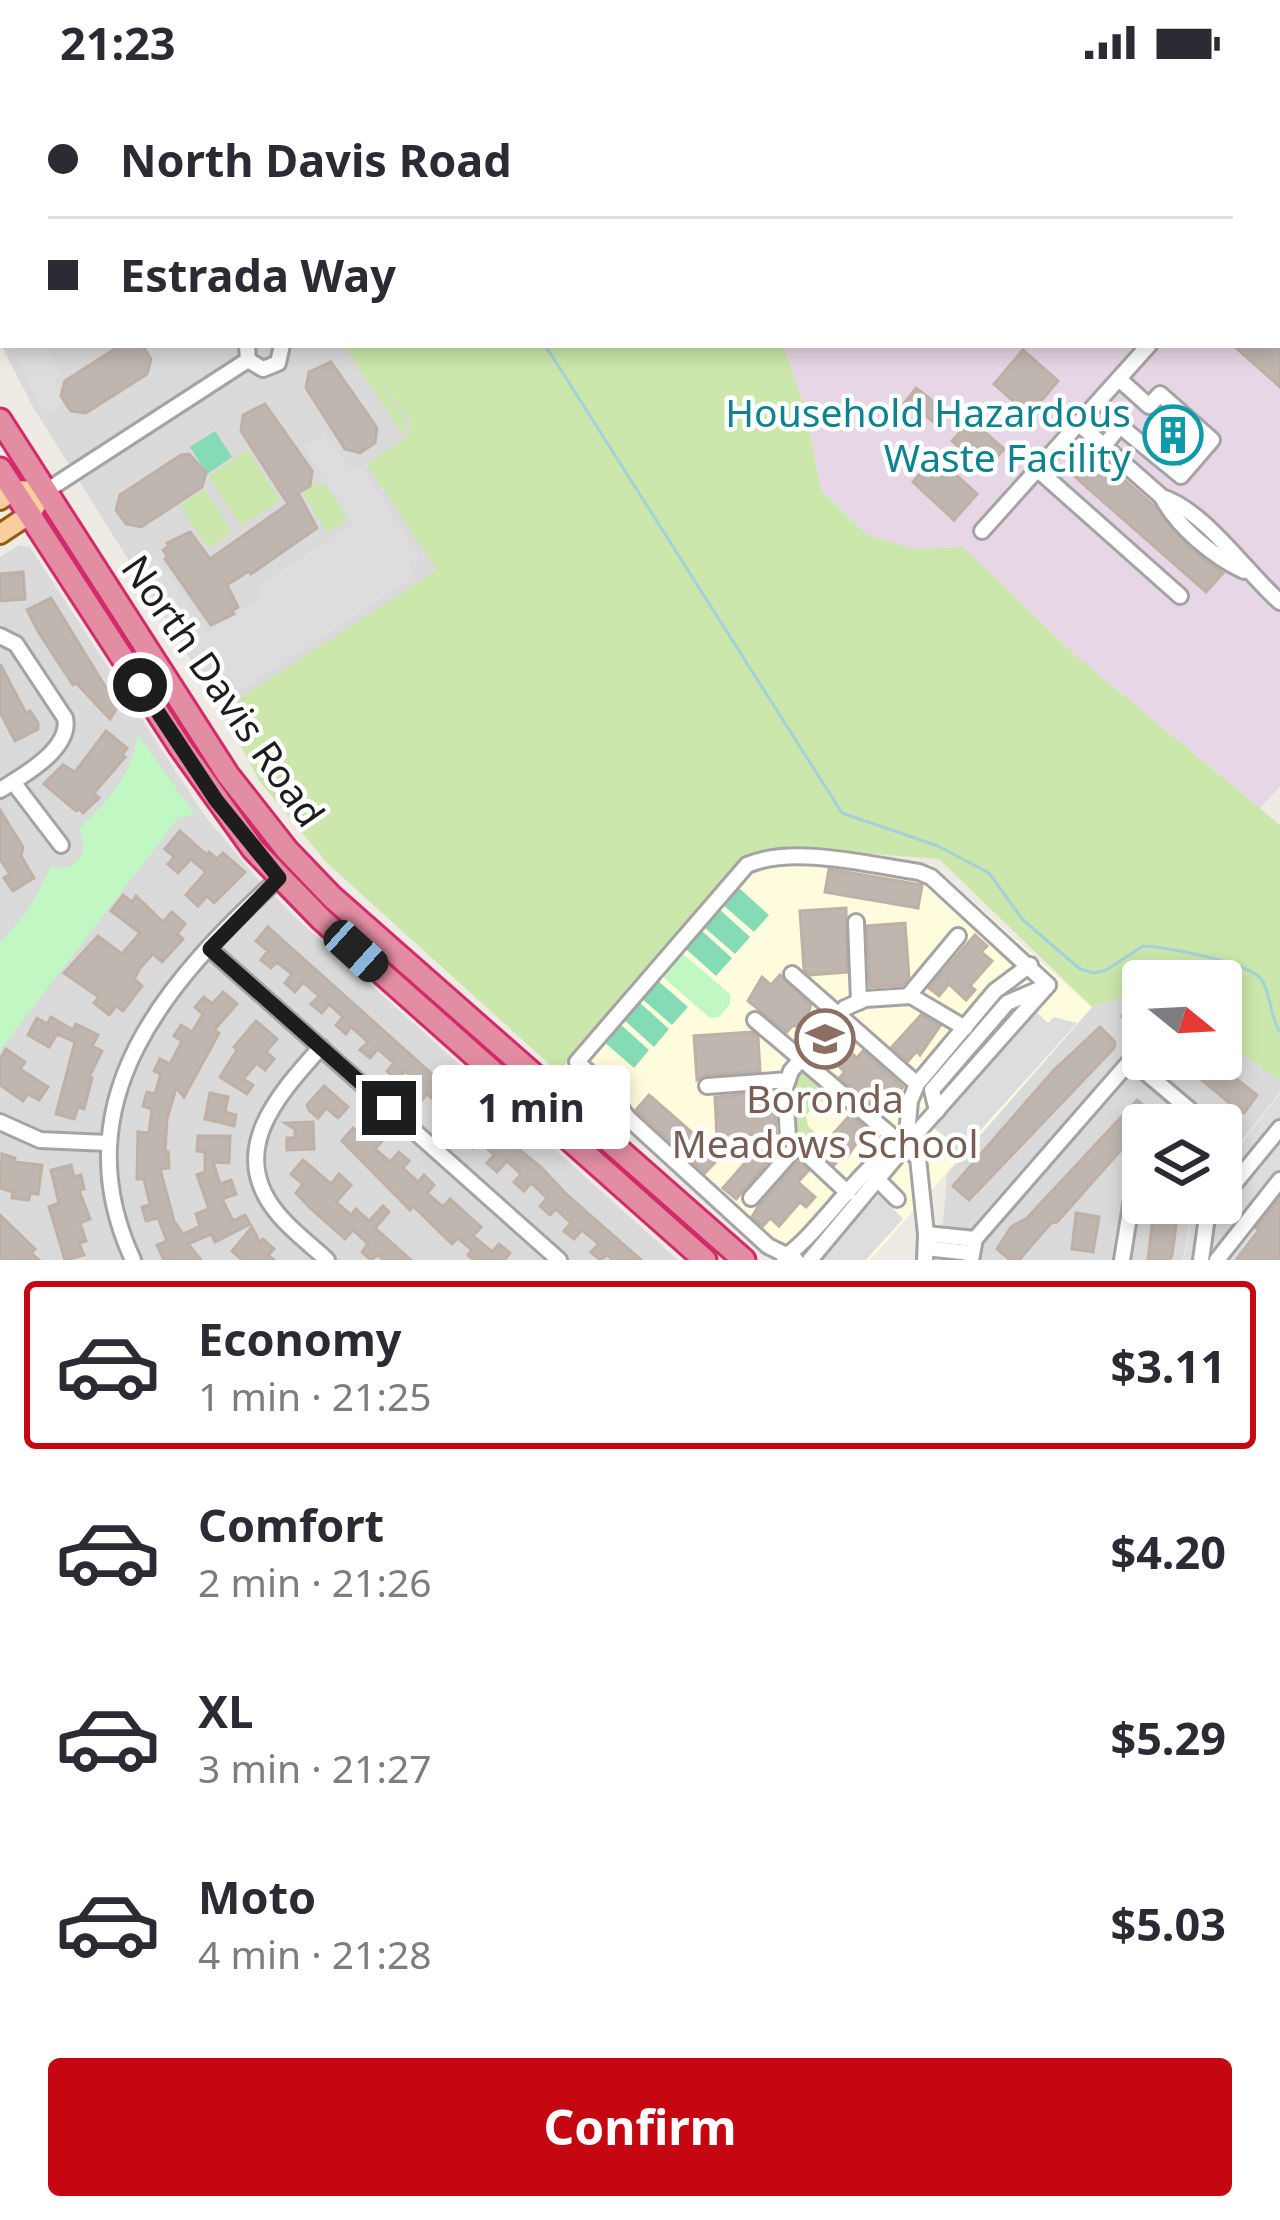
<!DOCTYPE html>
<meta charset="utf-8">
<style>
:root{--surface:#fff;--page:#f7f7f7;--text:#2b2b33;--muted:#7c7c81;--line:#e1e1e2;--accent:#c40710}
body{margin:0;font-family:"Noto Sans",sans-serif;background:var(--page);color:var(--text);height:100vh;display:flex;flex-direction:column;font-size:45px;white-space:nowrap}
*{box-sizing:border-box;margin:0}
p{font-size:39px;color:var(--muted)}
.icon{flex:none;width:66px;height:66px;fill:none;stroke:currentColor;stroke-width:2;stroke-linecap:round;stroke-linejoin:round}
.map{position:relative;height:1176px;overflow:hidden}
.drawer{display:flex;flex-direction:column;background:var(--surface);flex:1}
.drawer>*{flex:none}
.banner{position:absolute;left:0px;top:0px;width:1281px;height:264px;box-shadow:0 6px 18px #0003;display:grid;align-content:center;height:264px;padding:0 48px;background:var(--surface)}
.needle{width:78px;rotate:108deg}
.fabs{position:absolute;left:1122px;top:876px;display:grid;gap:24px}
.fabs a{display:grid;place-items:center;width:120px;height:120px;border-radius:12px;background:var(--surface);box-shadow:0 6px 18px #0003;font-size:60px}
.end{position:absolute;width:54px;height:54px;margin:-27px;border:15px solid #1d1d1d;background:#fff;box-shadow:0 0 0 6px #fff}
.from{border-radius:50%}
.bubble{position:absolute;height:84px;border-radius:12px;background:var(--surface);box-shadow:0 6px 18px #0003;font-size:39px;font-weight:700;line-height:84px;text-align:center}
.car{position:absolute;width:36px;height:72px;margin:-36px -18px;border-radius:15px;box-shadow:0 0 9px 3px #0007;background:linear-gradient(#222 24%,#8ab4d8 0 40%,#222 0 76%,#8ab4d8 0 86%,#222 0)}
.banner b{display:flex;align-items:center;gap:42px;height:114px;font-size:45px}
.banner b+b{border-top:3px solid var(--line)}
.banner i{width:30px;height:30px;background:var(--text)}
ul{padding:21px 0 0;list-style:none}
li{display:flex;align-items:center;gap:36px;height:168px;margin:0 24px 18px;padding:0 24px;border:6px solid transparent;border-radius:12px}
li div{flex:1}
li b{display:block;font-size:45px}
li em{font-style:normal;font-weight:700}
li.active{border-color:var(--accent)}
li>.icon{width:108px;height:108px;stroke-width:1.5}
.button{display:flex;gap:24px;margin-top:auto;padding:24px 48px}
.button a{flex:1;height:138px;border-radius:12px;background:var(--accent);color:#fff;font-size:48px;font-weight:700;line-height:138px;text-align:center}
.status{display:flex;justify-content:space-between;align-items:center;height:84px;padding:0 60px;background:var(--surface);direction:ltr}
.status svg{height:33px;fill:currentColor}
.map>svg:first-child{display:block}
</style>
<div class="status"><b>21:23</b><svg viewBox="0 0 49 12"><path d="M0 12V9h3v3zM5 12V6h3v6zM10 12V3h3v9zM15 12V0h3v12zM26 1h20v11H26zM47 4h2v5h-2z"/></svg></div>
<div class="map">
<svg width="1280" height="1176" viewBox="0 0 1280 1176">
<rect width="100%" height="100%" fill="#eeeae4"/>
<g fill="#dbdada">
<path d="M0,102l3,159h356l52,78 -4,15 -40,26 70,106 -215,140 -189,-303 -33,-64z"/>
<path d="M19,461l11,2 173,266 51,62 43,44 381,341h-678v-703z"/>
<path d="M1143,907v68h78v-20l59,41v12l-59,75v-42h-78v78h50l-10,57h-243l7,-86 145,-167z"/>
</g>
<path fill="#e7d6e5" d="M831,0h449v702l-20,22 -185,-153 -112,-108 -50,2 -47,-15 -45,-44 -16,-83 -22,-62h495v-258h-449z"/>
<path fill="#fefcdd" d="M818,766l114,15 160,142 -222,253h-92l-220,-188 190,-214z"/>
<g fill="#cbe7ab">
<path d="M0,0h830l-827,3 -3,99z"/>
<path d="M344,261h439l22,62 16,83 45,44 47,15 50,-2 112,108 205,170v255l-59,-41v-58h-78v10l-51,16 -153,-148 -121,-9 -70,8 -190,214 -231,-209 -67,-81 -38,-72 215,-140 -70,-106 39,-26 5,-15 -33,-48 29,48 -3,13z"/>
<path d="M248,366l32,51 -39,25 -32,-50z"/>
<path d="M315,398l4,6 6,-4 23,35 -20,14 -27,-42z"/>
<path d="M205,405l27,43 -24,16 -28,-43z"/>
<path d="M126,552l130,190 475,434h-16l-381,-336 -100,-111 -115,-173z"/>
<path d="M804,985l39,33 -4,5 -8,-7 -13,2 -12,13 2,11 7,7 -11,7 -6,-4 -6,-35 3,-25z"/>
</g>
<g fill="#c1f7c3">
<path d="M137,649l58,82 -16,2 -179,233v-107l29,-34 22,-42c26,5 40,-15 28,-38 27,-27 56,-56 58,-96z"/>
<path d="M674,871h10l46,39v10l-11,13 -9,1 -46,-40v-10z"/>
</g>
<g fill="#84dbb5">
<path d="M215,347l17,26 -25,17 -17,-27z"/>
<path d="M739,804l30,27 -15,17 -31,-27z"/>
<path d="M719,825l31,28 -15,17 -31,-27z"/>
<path d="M701,846l31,28 -16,18 -31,-28z"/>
<path d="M657,896l31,27 -16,18 -31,-27z"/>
<path d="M638,917l31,28 -15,18 -31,-28z"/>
<path d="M619,939l30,27 -15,18 -31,-27z"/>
</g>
<g fill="#ddd">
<path d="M9,261h36l17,31 -9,6 12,22 -20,10z"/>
<path d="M326,348l25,38 9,-5 60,93 -11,7 7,11 -195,127 -88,-136 21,-14 52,80 57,-37 -5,-10 95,-62 -49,-77z"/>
<path d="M1034,926l14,13 6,-6 23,6 -117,130 -10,-3 -3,-12 -16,-12z"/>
<path d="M1280,1010v92l-29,38 8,6 -23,30h-52l10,-56 27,-1v-33z"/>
<path d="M879,1110l24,25 -37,41h-45z"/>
</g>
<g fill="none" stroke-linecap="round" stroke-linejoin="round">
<g stroke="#a5d1db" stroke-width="3">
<path d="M381,0l1,3"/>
<path d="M545,261l297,468 96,33 51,27 34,47 57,49 14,4 12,-3 37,-24c20,0 107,17 118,33 11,15 8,37 19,53"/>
</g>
</g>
<g fill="#bfb6b0" stroke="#bfb0a6" stroke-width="3">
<path d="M121,261h21l9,14 -4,15 -61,39 -15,-2 -10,-15 4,-15z"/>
<path d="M1233,261h47v42z"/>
<path d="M1023,266l35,31 -29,34 -35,-31z"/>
<path d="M331,278l46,66 -2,15 -15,10 -15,-4 -39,-61 3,-16z"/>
<path d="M916,304l28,22 -9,13 -18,-14 -3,4 -11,-8z"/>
<path d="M265,320l47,67 -2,15 -12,7 19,35 -66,46 -2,-3 -22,14 11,22 -6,4 2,3 -23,11 -46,-66 3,-2 -5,-7 6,-4 -2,-3 23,-11 20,27 78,-55 -47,-73 2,-16z"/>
<path d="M1165,329l31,28 -14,17 -32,-28z"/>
<path d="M971,336l33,29 -19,21 -33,-29z"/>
<path d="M1091,367l64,56 35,42 33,24 -17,19 -134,-118z"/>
<path d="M189,370l17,19 -4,14 -61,40 -15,-3 -10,-14 4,-15 61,-40z"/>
<path d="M936,372l41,38 -23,26 -41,-38z"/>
<path d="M23,488l2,27 -25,2v-27z"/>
<path d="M51,514l55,90 14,15 -10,16 -34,-36 -3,2 -34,-52 -12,-23z"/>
<path d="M0,580l26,49 4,-2 8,12v6l-23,12 -15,-29z"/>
<path d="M106,647l21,17 -5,7 3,2 -31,36 5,5 -16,15 -4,-4 -3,2 -32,-27 19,-19 12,7z"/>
<path d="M0,726l23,37 -2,9 13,22 -21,13 -9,-13 6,-4 -10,-15z"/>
<path d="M180,747l27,24 2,-3 8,7 6,-6 22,19 -31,31 -7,-7 -9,10 -12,-11 20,-23 -15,-13 -13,14 -10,-9 6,-7 -9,-8z"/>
<path d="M829,785l93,16 -4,23 -93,-16z"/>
<path d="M123,811l9,7 4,-6 27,26 9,-10 13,12 -8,10 6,5 -21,23 -9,-8 -13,14 -6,11 8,7 -19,25 -7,-5 -7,9 -15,-12 5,-6 -35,-24 34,-37 24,18 18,-21 -29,-22z"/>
<path d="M846,824l1,64 -37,3 -6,-5 -4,-59z"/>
<path d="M905,839l4,54 -7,8 -32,2 -3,-61z"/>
<path d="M268,843l222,199 52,42 24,26 75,66h-28l-6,-5 -7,5 -9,-8 8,-8 -17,-14 -8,9 -10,-8 7,-8 -15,-14 -6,6 -10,-9 7,-8 -16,-15 -7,8 -10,-9 7,-8 -14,-13 -10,11 -10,-9 7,-8 -15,-14 -6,7 -10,-9 7,-8 -16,-14 -8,9 -10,-9 8,-8 -17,-15 -5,6 -10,-8 7,-8 -14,-13 -8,9 -10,-9 7,-8 -16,-14 -8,9 -10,-8 8,-8 -17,-15 -5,7 -10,-9 7,-8 -14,-13 -7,9 -11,-9 8,-8 -16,-14 -8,10 -10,-9 7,-9 -15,-12 -6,6 -10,-8 7,-9 -12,-10z"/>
<path d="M975,851l12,11 -6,6 11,9 -22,25 5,4 -9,10 -17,-16 -10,12 -10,-8z"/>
<path d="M780,891l31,30 -7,21h-12l-5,6 -39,-31 14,-24 9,8z"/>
<path d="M223,908l14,12 -23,26 5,3 -35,64 -8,-9 -9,31 -2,33h3l1,16 -9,1 14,52 9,13 17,-8 -4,-12 13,-5 -12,-34 8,-3v-20l-8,-1 1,-15h32l-1,27 -16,-1 7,22 11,-4 5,14 -14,5 11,22 12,-6 5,9 -35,18 -4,-8 -23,10 13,16h-37l-7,-15 10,-4 -9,-23 -12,3 -4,-14 8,-2 -6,-26h-7l1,-47 11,1 3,-24 -9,-3 4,-14 8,2 6,-20 -7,-3 6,-12 10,5 12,-23 -8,-5 7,-11 11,7 11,-18 -8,-7 9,-10 8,7z"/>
<path d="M1135,915l8,6v31l-21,-20z"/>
<path d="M921,931l19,11 -20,29 -3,-4 -9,10 -16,-14z"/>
<path d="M51,933l22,13 3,-6 22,11 -6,11 10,5 -13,26 3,1 -8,31 -6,-2 -4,12 -18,-5 19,-72 -18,-8 -8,13 -21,-12 9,-17 10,6z"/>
<path d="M256,937l21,18 -11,13 8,7 -9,11 -8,-7 -14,16 10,6 -6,9 -27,-17 17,-27 -3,-3z"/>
<path d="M1100,943l15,15 -1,6 -145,152 -16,-14 101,-116z"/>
<path d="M752,948l6,5 2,34 -54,4 -9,5 -3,-44z"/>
<path d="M6,965l19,13 -5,7 28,18 -9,13 -11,-6 -5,7 -23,-16v-26z"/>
<path d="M847,965l10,9 6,-7 40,36 -22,25 -41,-35 5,-5 -10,-9z"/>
<path d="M1177,975h34l46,36 -13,18 -4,-1z"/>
<path d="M324,1002l24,21 -10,11 -12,-10 -8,10 -9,-8 -2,-5z"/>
<path d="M774,1008l2,41 -59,4 -2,-40z"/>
<path d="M210,1009l18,4 -3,15 11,3 -2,11 -29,-7z"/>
<path d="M649,1011l71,62 -15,16 -69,-63z"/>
<path d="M1137,1016l16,14 -96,108 -6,1 -32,37h-9l-13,-11 14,-22 16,-9z"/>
<path d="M850,1031l16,14 -19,28 -3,-3 -10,11 -15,-15z"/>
<path d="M313,1038l1,27 -27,1v-12h8v-9l-10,-6z"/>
<path d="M353,1044l13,10 7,-8 11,9 -9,10 15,13 9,-10 10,9 -6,7 15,14 6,-7 10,10 -7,8 16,14 7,-8 31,28 -8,9 19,16 7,-8 11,9 -6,7h-30l-6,-5 4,-5 -14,-12 -6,6 -39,-38 -3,4 -68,-69z"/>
<path d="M758,1064l12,11 -34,40 -13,-11z"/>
<path d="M2,1070l13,4 -1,4 28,3 -4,29 -8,-1 -1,7 -17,-2 1,-6 -13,-4z"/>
<path d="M303,1076l28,24 8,-10 12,11 -15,17 15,13 5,-6 13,12 14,-15 6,6 -14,16 36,32h-27l-6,-5 -7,5 -9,-8 6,-8 -15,-14 -8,9 -35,-31 -14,-15 7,-9 -12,-10z"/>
<path d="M798,1078l10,9 -10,11 17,15 -9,10 -6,-5 -21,24 -9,-8 -7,8 -11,-9 6,-10z"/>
<path d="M71,1081l3,12 7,-2 3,14 -5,1 11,29 -10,4 6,18 -7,2 5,12 -19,5 -16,-53 10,-4 -8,-33z"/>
<path d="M1280,1114v62h-44l23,-30 -3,-2z"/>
<path d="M1163,1123l15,3 -6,45 -2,5h-22l6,-51z"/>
<path d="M1076,1129l23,4 -6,35 -21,-3z"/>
<path d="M0,1131l35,34 -4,4 8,7h-39z"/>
<path d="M252,1143l8,16 3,-4 11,10 -6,6 6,5h-32l-10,-9z"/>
</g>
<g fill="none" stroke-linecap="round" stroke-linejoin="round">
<g stroke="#a4a4a4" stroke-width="20">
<g id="minor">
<path d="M1019,0l4,3"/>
<path d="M966,3l3,-3"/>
<path d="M1278,116l2,-2"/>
<path d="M1278,182l2,2"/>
<path d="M247,261l1,15 15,9 15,-6 4,-18"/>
<path d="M1079,340l83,73c43,14 83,74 118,105"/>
<path d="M1104,362l16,-20 61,50 31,-36 -52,-46 -11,12 -30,-27"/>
<path d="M1037,385l143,127"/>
<path d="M46,407l202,-131"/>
<path d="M1162,413c15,30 52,60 82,74"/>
<path d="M982,447l167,-186"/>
<path d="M0,552l16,8 49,74c7,31 -43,58 -65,72"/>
<path d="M13,698l48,63"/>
<path d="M856,838l3,80"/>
<path d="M210,865l349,311"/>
<path d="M792,890l125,110"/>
<path d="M908,912l50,-60"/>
<path d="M755,936l163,138 8,76 -1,26"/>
<path d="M321,963c-42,47 -96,104 -43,167 14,17 33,31 49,46"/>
<path d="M707,1002l81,-6"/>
<path d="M937,1027l-5,-21 75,-87 37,-16"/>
<path d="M0,1038l40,18 68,3"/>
<path d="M906,1061l4,-44 7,-17 78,-93 35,-26"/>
<path d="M879,1097l18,18"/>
<path d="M848,1109l-60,-56 -3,-49 6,-17 54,-63 20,-9 46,-3 54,32"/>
<path d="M751,1114l46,-52"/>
<path d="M1221,1116l59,-72"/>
<path d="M926,1150l49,5"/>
<path d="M926,1164l45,5"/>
<path d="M784,1173c37,-23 87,-108 122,-112"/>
<path d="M133,1176c-74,-160 35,-280 146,-382"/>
<path d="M796,1176l-28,-14 -140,-128 -22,-30 -29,-26 170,-197c46,-20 123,0 172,7l12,5 117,108"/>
<path d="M810,1176l96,-115 142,-160"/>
<path d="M971,1176l4,-21 156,-179 59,50 -12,15"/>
<path d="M1122,1176l14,-86 7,-8"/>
<path d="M1201,1176l6,-43 12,-14"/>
<path d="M1217,1176l63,-80"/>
</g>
</g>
<g stroke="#925c05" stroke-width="24">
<g id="major">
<path d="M0,416l14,-10 32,1"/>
<path d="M0,450l30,-20 16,-23"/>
</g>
</g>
<g stroke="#d32a6c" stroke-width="27">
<g id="highway">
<path d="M0,336l228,355 59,75 45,47 412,363"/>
<path d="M0,385l180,278 73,102 69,71 383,340"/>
</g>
</g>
<use href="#minor" stroke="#fff" stroke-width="14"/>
<use href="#major" stroke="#f9cd9e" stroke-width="18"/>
<use href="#highway" stroke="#e38da2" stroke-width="21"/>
</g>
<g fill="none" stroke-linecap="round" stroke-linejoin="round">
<path stroke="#1d1d1d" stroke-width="15" d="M140,601l76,115 63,78 -69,71 179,159"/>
</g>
<defs>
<g id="building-ring" transform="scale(3)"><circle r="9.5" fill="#fff" stroke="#0f9aa8" stroke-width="1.5"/><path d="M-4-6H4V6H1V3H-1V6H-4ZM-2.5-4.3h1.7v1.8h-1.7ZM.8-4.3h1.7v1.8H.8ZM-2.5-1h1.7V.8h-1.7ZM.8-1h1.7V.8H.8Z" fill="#0f9aa8"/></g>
<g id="school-ring" transform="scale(3)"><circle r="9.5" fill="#fff" stroke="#8d6e63" stroke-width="1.5"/><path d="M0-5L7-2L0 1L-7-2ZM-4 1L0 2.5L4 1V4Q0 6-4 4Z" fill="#8d6e63"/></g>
</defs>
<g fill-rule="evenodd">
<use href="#building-ring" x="1173" y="351"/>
<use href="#school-ring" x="825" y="955"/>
</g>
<g text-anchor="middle" stroke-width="9" stroke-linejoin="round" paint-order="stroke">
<g font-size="39" fill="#0d838f" stroke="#fff" text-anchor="end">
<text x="1131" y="343">Household Hazardous<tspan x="1131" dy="45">Waste Facility</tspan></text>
</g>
<g font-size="39" fill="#1d1d1d" stroke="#fff">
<text transform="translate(223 607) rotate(55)" y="14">North Davis Road</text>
</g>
<g font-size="39" fill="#785e54" stroke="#fff">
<text x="825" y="1029">Boronda<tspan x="825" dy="45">Meadows School</tspan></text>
</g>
</g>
</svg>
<div class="fabs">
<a><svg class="needle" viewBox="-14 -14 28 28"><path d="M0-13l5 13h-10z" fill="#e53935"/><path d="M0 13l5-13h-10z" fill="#7c7c81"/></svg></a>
<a><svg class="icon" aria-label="layers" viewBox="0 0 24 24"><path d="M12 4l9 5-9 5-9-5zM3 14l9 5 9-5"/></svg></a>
</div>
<i class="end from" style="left:140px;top:601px"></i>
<i class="end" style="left:389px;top:1024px"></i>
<div class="bubble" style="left:432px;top:981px;width:198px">1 min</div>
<i class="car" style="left:356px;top:867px;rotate:132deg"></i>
<div class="banner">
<b><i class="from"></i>North Davis Road</b>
<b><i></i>Estrada Way</b>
</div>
</div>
<section class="drawer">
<ul>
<li class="active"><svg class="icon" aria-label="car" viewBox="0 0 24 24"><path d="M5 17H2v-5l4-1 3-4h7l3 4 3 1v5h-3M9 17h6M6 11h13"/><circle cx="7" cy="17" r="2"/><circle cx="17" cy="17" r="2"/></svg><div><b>Economy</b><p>1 min · 21:25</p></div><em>$3.11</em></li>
<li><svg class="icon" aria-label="car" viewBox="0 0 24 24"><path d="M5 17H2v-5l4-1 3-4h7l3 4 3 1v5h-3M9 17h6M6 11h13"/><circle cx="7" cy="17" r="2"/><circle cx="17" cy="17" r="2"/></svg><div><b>Comfort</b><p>2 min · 21:26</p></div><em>$4.20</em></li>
<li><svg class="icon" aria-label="car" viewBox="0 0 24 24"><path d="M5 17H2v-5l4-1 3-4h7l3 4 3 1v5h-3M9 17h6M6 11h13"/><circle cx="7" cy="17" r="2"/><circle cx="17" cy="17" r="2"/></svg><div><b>XL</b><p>3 min · 21:27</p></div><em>$5.29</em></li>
<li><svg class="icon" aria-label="car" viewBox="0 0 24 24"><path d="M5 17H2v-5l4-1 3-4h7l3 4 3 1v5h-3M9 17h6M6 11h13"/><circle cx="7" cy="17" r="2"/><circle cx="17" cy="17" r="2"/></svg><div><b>Moto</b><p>4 min · 21:28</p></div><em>$5.03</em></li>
</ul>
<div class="button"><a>Confirm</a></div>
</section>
